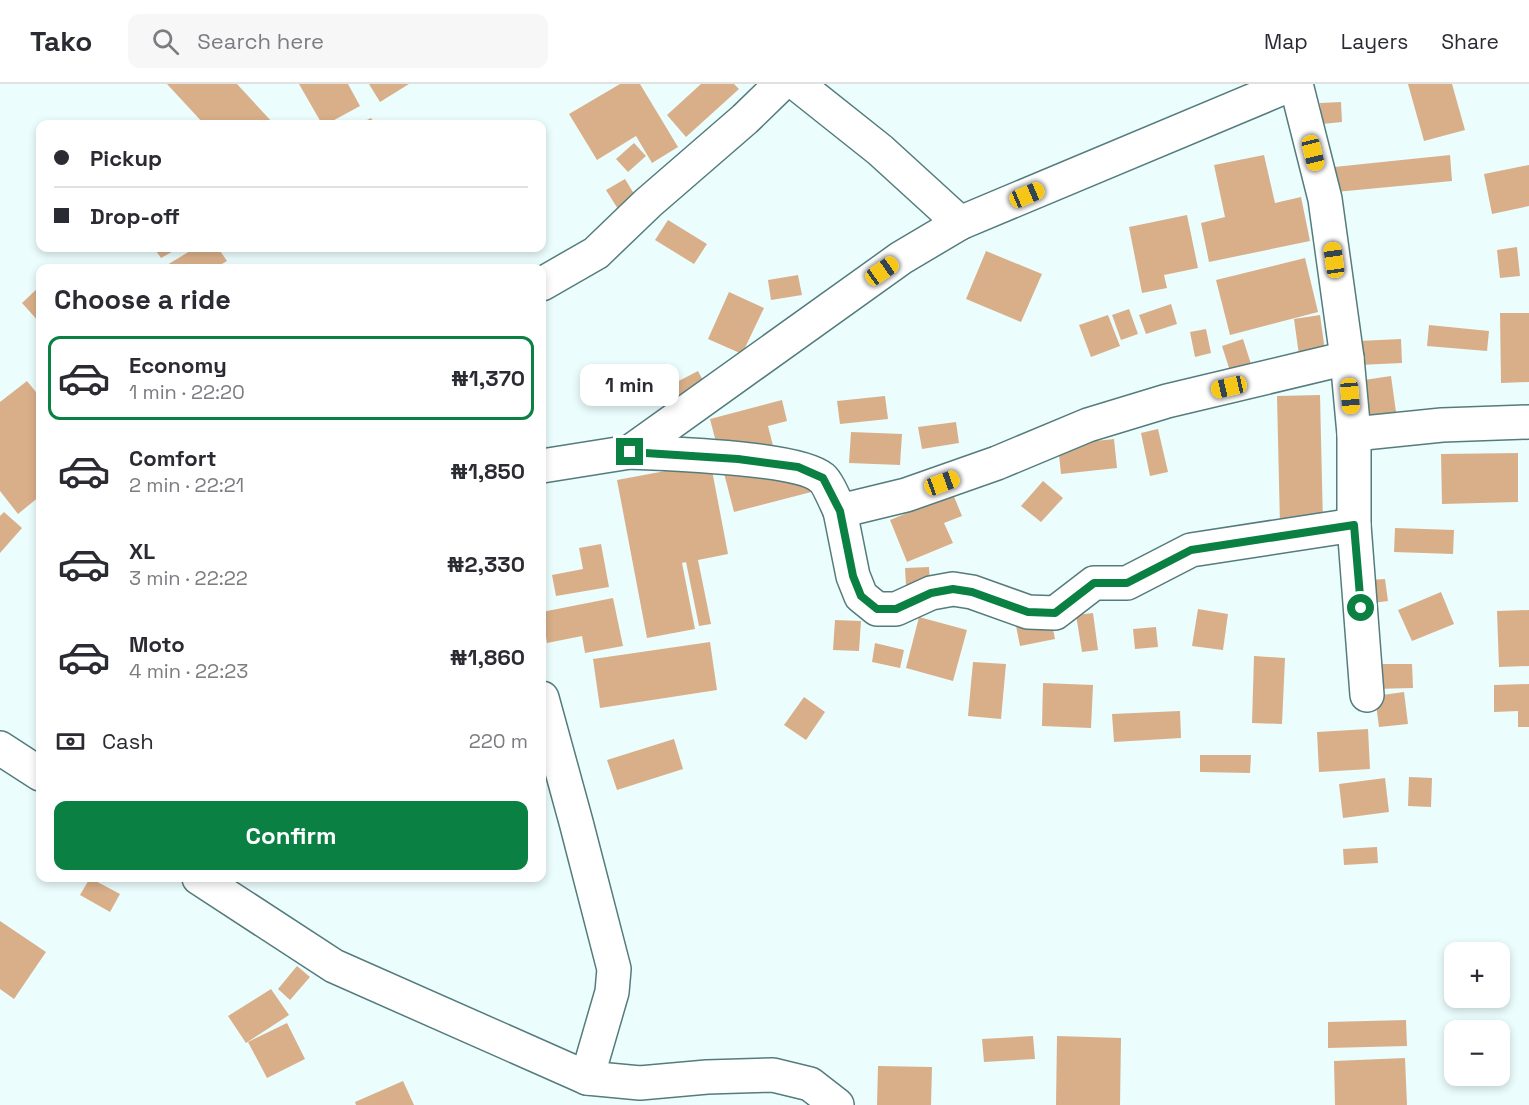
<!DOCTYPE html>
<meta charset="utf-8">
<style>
:root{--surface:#fff;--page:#f7f7f7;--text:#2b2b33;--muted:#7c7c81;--line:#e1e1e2;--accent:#0b8043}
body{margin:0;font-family:"Space Grotesk",sans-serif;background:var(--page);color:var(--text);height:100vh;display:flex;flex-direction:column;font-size:22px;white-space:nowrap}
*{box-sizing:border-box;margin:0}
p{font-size:20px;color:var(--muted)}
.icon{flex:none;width:33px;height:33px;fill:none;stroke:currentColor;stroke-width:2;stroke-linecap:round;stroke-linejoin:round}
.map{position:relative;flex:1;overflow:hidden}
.sheet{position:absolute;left:36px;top:180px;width:510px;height:618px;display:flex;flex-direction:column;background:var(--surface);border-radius:12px;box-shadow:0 3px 9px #0003}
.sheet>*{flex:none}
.guide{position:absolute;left:36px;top:36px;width:510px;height:132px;border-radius:12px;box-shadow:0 3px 9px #0003;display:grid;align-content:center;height:132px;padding:0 18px;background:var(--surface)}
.tools{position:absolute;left:1444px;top:858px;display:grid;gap:12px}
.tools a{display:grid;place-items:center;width:66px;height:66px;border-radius:12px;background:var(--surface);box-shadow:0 3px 9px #0003;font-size:30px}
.end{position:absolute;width:27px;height:27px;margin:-14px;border:8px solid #0b8043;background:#fff;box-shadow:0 0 0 3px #fff}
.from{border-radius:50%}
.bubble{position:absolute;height:42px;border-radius:12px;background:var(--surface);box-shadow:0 3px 9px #0003;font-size:20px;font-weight:700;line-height:42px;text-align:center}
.car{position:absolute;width:18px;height:36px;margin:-18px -9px;border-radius:8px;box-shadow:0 0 4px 2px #0007;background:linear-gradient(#f5c518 24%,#345 0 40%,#f5c518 0 76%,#345 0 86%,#f5c518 0)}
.guide b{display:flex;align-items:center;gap:21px;height:57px;font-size:22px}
.guide b+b{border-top:2px solid var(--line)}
.guide i{width:15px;height:15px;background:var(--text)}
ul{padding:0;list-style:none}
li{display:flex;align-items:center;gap:18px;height:84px;margin:0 12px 9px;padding:0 6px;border:3px solid transparent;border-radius:12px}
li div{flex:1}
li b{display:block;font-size:22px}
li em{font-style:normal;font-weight:700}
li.selected{border-color:var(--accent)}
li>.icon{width:54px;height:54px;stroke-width:1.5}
h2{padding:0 18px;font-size:27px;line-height:72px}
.pay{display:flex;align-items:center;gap:15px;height:66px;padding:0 18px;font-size:22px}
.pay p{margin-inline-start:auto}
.button{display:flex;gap:12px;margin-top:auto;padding:12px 18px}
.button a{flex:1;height:69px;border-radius:12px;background:var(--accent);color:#fff;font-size:24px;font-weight:700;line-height:69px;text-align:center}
header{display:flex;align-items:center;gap:36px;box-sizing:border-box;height:84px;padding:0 30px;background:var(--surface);border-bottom:2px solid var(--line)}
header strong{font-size:28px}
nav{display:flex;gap:33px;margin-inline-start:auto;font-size:21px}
.search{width:420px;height:54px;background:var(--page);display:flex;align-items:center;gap:15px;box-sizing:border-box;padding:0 21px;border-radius:12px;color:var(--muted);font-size:22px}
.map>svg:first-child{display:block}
</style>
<header>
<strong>Tako</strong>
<div class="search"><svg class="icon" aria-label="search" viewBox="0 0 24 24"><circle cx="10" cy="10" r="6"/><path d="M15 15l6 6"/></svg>Search here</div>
<nav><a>Map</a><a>Layers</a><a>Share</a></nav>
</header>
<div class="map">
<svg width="1529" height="1021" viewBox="0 0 1529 1021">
<rect width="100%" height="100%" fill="#ecfdfd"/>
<g fill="#d9af8a">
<path d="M167,0h70l37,40h-70z"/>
<path d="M299,0h49l12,22 -33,18h-5z"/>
<path d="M369,0h40l-29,18z"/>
<path d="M620,0h20l38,63 -26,16 -16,-27 -39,24 -28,-46z"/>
<path d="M701,0h33l5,5 -53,48 -19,-22z"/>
<path d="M1408,0h44l13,46 -41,11z"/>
<path d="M1341,18l1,20 -20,2 -2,-21z"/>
<path d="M371,34l4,6h-16z"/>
<path d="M634,59l12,13 -18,16 -12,-13z"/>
<path d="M1264,71l11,48 26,-6 9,44 -101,21 -8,-39 24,-6 -11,-52z"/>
<path d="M1450,71l2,26 -116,11 -2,-25z"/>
<path d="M1529,81v41l-37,8 -8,-40z"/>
<path d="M625,95l11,18 -18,12 -12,-19z"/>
<path d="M1187,131l11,53 -34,7 3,13 -25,5 -13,-66z"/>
<path d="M668,136l39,24 -13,20 -39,-24z"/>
<path d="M1517,163l3,29 -20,2 -3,-28z"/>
<path d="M154,164h25l-18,10z"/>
<path d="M195,164h23l9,13 -12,7h-53z"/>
<path d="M986,167l56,23 -21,48 -55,-23z"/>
<path d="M1305,174l13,54 -88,23 -14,-55z"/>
<path d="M798,191l4,20 -31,5 -3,-20z"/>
<path d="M40,202v37l-18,-20z"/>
<path d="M729,208l35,16 -22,46 -34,-15z"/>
<path d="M1171,220l6,20 -31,10 -7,-19z"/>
<path d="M1129,225l9,25 -17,6 -9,-25z"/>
<path d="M1500,229h29v69l-28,1z"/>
<path d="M1108,231l12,31 -29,11 -12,-32z"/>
<path d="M1320,231l5,36 -26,4 -5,-36z"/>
<path d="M1429,241l60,6 -2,20 -60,-5z"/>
<path d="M1206,245l5,24 -16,4 -5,-25z"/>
<path d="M1243,255l8,25 -21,7 -8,-25z"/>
<path d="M1401,255l1,24 -43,2 -1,-24z"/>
<path d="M698,287l9,17 -27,14 -9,-17z"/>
<path d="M1391,292l5,36 -27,4 -5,-36z"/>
<path d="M27,297l13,16v99l-22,18 -18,-23v-89z"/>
<path d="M1320,311l3,129 -43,1 -3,-129z"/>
<path d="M885,312l3,23 -48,5 -3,-23z"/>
<path d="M782,316l5,21 -19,5 11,43 44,20 -89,23 -24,-93z"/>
<path d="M956,338l3,21 -37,6 -4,-22z"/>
<path d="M1158,345l10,43 -18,4 -9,-43z"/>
<path d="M851,348l51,2 -2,31 -51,-2z"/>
<path d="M1114,355l3,29 -56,6 -3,-29z"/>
<path d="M707,360l21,110 -30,6 13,64 -12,2 -13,-64 -4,1 13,66 -48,9 -30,-158 59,-11z"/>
<path d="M1518,369v49l-76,2 -1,-50z"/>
<path d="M1043,397l20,17 -22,24 -20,-16z"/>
<path d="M953,410l9,22 -18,7 9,20 -46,19 -17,-42z"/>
<path d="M4,428l18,16 -22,25v-37z"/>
<path d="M1395,444l59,2 -1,24 -59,-2z"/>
<path d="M601,460l8,43 -53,9 -4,-21 31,-6 -4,-21z"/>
<path d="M929,483l1,17 -24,2 -1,-18z"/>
<path d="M1385,495l3,22 -15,2 -3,-23z"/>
<path d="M1441,508l13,32 -42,17 -14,-31z"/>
<path d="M613,514l10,48 -38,7 -3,-17 -35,7 -5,-31z"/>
<path d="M1198,525l30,5 -5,36 -31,-4z"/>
<path d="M1529,526v56l-30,1 -2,-56z"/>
<path d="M1093,529l5,37 -16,2 -6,-37z"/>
<path d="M919,533l48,13 -14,51 -47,-13z"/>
<path d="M1051,535l4,20 -35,7 -4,-20z"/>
<path d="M835,536l26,1 -2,30 -26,-1z"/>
<path d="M1156,543l2,20 -23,2 -2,-20z"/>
<path d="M710,558l7,48 -117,18 -7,-49z"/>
<path d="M875,559l29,7 -4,18 -28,-6z"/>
<path d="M1254,572l31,2 -3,66 -30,-1z"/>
<path d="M973,578l33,2 -5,55 -33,-3z"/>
<path d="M1373,580h39l1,24 -39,1z"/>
<path d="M1043,599l50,2 -2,43 -49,-2z"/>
<path d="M1529,600v43h-11v-16l-24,1v-27z"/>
<path d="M1404,608l4,32 -29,3 -4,-31z"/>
<path d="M804,613l21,15 -19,28 -22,-15z"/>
<path d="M1180,627l1,27 -67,4 -2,-28z"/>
<path d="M1368,645l2,40 -51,3 -2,-40z"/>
<path d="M674,655l9,30 -66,21 -10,-30z"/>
<path d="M1200,671h51l-1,18 -50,-1z"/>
<path d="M1409,693l23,1 -1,29 -23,-1z"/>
<path d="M1385,694l4,34 -46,6 -4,-34z"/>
<path d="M1377,763l1,16 -34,2 -1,-16z"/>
<path d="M90,794l30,16 -10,18 -30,-17z"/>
<path d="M0,837l46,31 -32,47 -14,-10z"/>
<path d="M297,882l13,11 -20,23 -12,-11z"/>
<path d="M271,905l18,26 -43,28 -18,-27z"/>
<path d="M1406,936l1,26 -79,2v-26z"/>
<path d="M287,939l18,36 -38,19 -19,-36z"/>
<path d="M1033,952l2,23 -51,3 -2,-23z"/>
<path d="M1057,952l64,2 -1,67h-64z"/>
<path d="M1405,974l2,47h-72l-1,-44z"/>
<path d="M878,982l54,1 -1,38h-54z"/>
<path d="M403,997l11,24h-58l-1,-3z"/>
</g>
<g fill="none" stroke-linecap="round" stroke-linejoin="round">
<g stroke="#547c7c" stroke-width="36">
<g id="minor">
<path d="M797,0l83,66 80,73"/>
<path d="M1296,0l29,115 22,159 7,76v91l13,170"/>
<path d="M542,200l54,-31 52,-50 97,-84 36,-35"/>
<path d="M1354,350l88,-9 87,-3"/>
<path d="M630,368c37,2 168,5 192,26 6,5 14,25 18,33l66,-16 91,-32 91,-38 79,-24 180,-43"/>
<path d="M542,382l88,-14 271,-194 59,-35 332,-139"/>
<path d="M840,427l13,65 8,20 16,13h19l35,-16 22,-4 19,3 56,20 27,1 39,-30h33l64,-33 163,-25"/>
<path d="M542,614l34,124 38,147 -2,23 -25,86"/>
<path d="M0,664l40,26"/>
<path d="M199,794l135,88 253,112 53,5 67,-6 66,-2 37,9 27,21"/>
</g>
</g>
<use href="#minor" stroke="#fff" stroke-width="33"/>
</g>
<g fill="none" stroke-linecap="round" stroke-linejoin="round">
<path stroke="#0b8043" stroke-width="8" d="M630,368l108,7 60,8 25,11 17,33 13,65 8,20 16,13h19l35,-16 22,-4 19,3 56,20 27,1 39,-30h33l64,-33 163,-25 7,83"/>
</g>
</svg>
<div class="tools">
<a>+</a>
<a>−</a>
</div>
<i class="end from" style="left:1361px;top:524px"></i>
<i class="end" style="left:630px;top:368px"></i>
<div class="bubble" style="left:580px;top:280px;width:99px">1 min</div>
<i class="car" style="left:1313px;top:69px;rotate:166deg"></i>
<i class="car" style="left:1027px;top:111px;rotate:67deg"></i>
<i class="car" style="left:1334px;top:176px;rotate:352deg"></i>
<i class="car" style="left:882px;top:187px;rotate:55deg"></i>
<i class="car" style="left:1229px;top:303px;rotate:257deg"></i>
<i class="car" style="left:1350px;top:312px;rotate:175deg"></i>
<i class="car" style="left:942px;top:399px;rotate:70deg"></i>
<div class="guide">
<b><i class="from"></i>Pickup</b>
<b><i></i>Drop-off</b>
</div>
<section class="sheet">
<h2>Choose a ride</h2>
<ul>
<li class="selected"><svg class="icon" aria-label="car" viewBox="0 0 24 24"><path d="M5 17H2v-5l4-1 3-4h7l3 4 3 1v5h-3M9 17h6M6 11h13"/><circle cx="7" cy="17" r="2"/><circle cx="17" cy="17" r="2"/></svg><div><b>Economy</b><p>1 min · 22:20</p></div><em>₦1,370</em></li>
<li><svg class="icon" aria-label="car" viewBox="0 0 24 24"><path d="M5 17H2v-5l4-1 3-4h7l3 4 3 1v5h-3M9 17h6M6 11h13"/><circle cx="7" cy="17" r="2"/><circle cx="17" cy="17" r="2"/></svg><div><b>Comfort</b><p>2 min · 22:21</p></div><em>₦1,850</em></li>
<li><svg class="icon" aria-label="car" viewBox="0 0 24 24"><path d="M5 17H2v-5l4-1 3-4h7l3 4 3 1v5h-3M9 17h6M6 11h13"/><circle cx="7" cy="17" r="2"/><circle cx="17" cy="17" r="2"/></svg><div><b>XL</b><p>3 min · 22:22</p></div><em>₦2,330</em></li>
<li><svg class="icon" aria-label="car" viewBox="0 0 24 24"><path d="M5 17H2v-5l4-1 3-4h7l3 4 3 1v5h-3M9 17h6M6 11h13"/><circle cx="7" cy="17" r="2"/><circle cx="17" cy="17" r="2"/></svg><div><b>Moto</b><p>4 min · 22:23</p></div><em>₦1,860</em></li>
</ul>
<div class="pay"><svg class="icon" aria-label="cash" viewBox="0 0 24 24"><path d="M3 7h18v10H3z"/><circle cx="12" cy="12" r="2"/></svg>Cash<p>220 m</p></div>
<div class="button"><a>Confirm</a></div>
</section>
</div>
